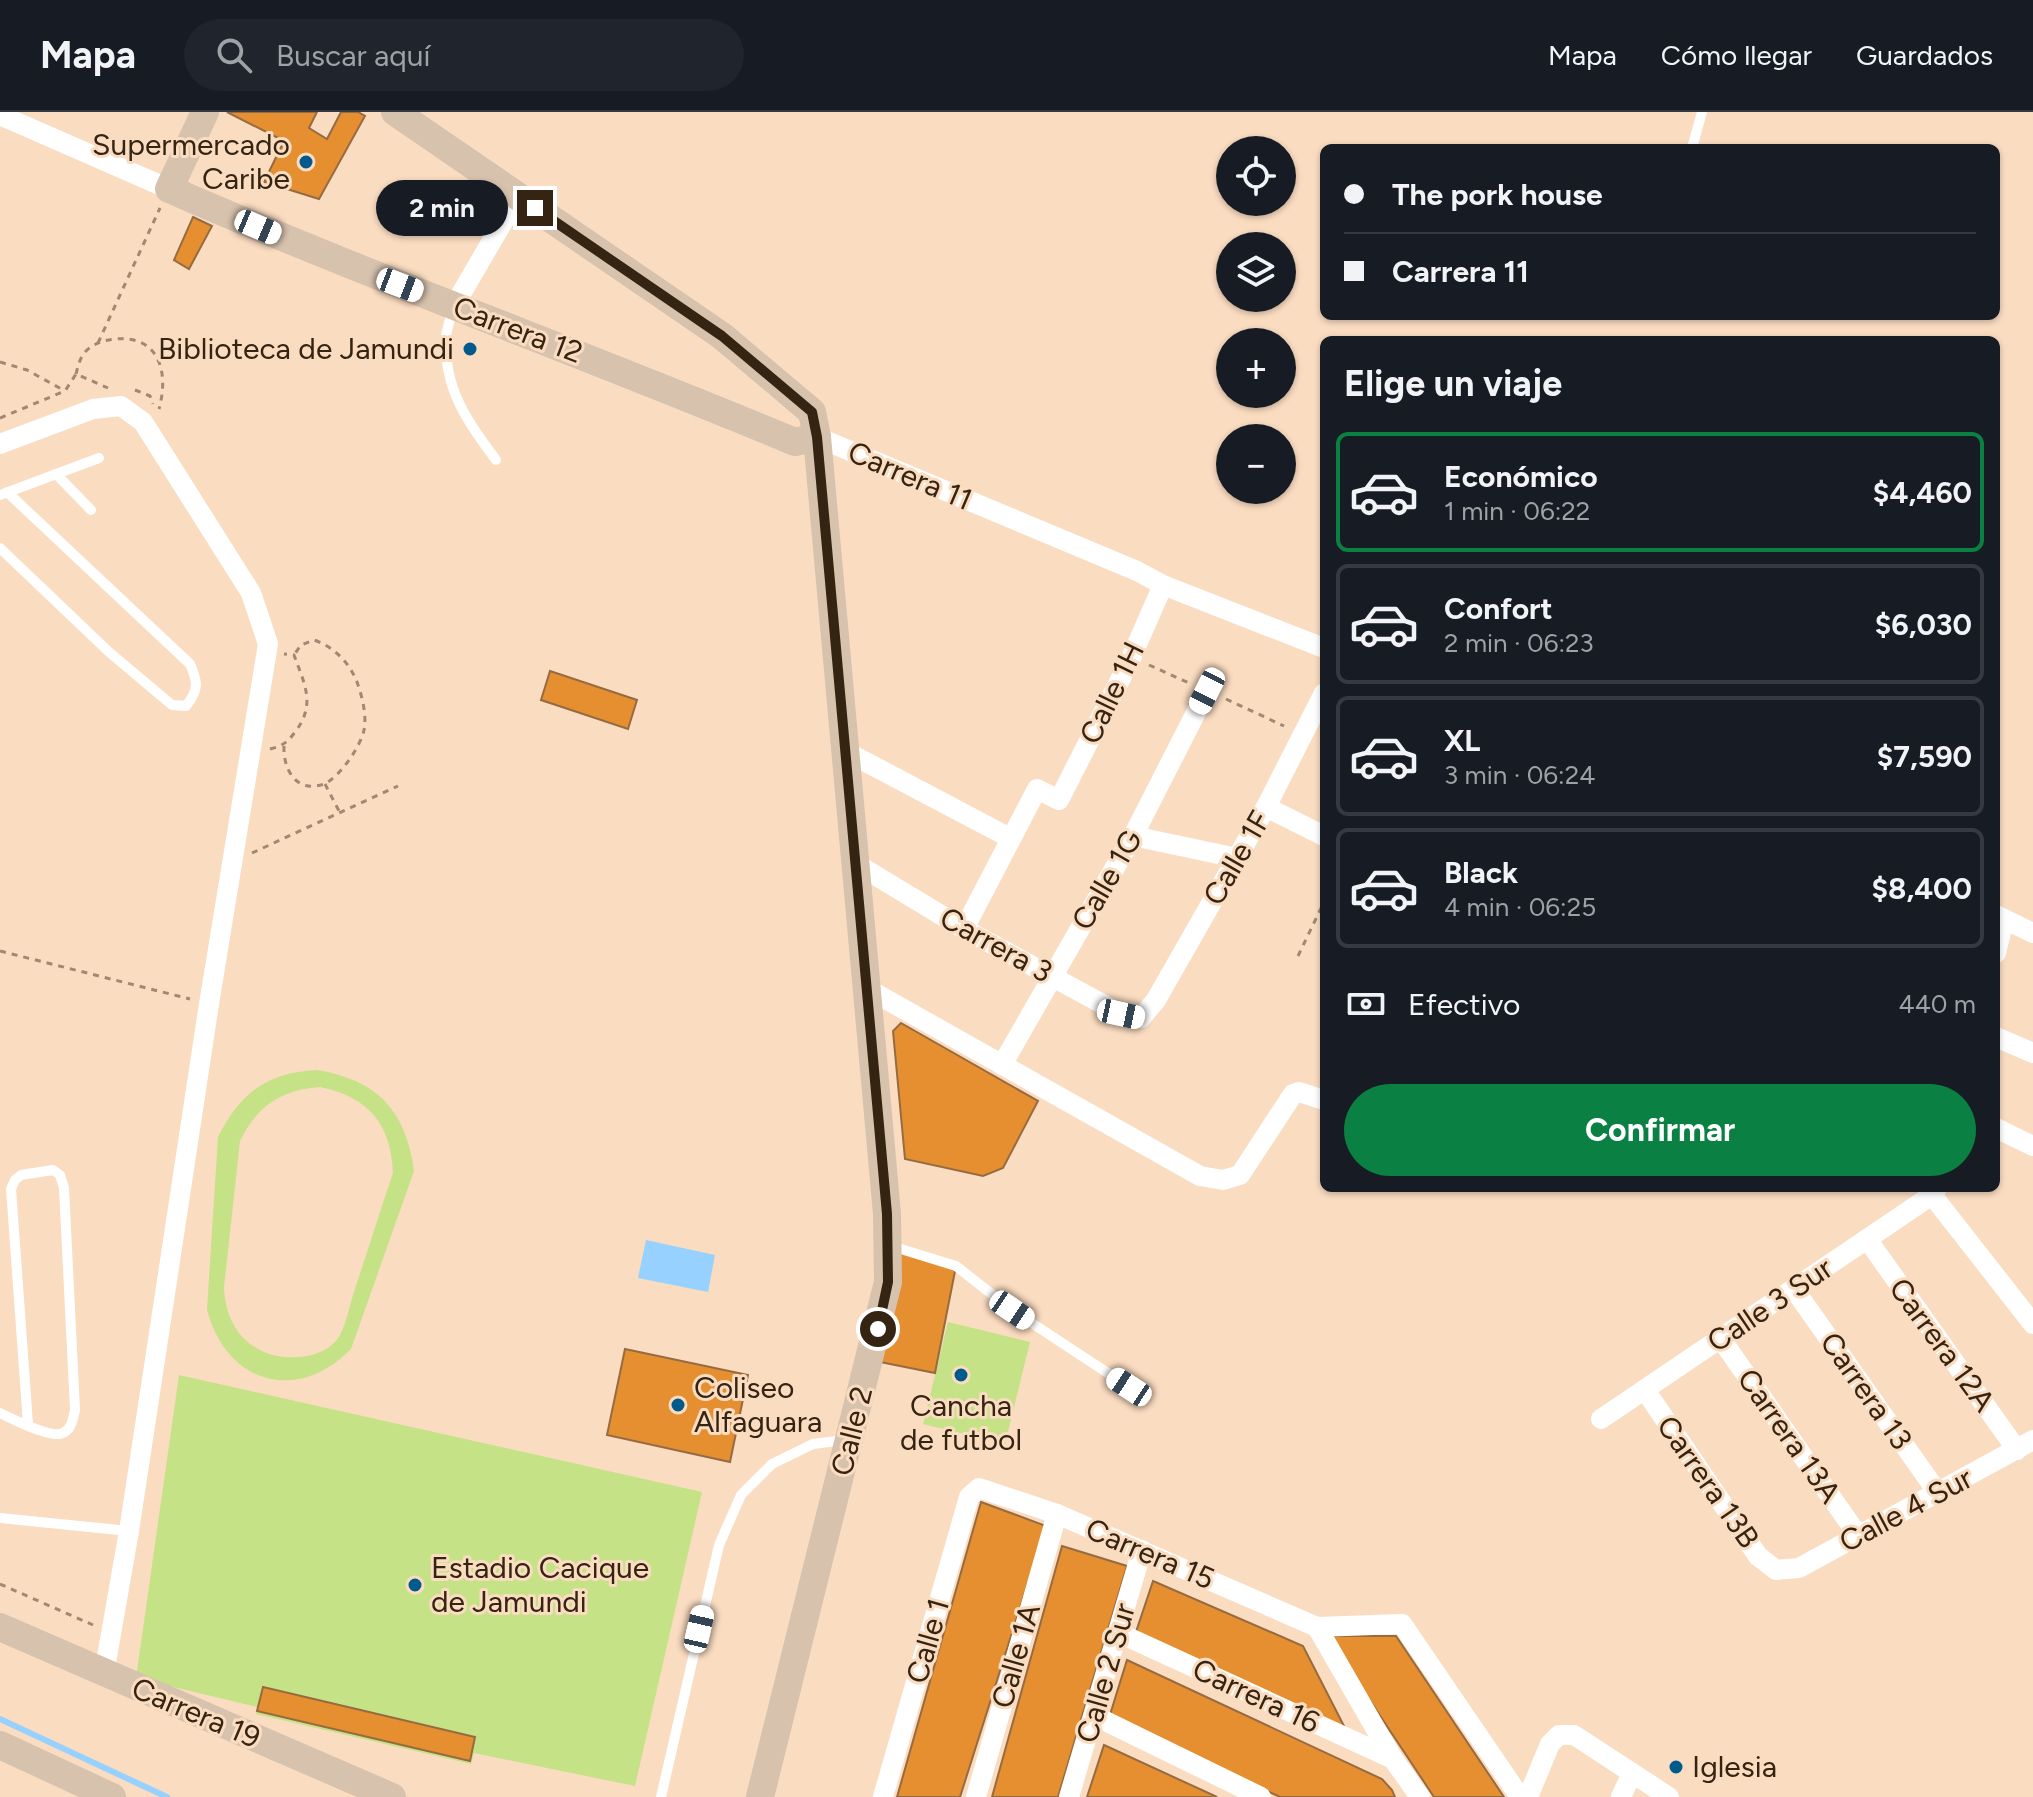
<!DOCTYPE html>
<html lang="es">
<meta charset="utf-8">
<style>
:root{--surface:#171b24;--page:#20242c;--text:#f1f3f6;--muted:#9ea1a6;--line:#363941;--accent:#0b8043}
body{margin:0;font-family:Figtree,sans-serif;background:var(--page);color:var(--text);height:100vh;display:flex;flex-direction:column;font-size:30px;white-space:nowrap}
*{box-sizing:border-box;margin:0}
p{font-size:26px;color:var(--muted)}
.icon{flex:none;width:44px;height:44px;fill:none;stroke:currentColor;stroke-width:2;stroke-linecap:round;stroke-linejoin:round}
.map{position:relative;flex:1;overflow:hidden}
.panel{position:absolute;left:1320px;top:224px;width:680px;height:856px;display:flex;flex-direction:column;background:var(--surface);border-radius:12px;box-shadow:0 2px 6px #0004}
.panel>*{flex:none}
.hud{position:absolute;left:1320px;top:32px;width:680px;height:176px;border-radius:12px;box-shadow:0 2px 6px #0004;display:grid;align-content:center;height:176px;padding:0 24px;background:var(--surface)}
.tools{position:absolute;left:1216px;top:24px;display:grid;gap:16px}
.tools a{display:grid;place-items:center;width:80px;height:80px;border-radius:50%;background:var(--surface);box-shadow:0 2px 6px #0004;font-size:40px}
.end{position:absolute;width:36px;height:36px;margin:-18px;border:10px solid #362412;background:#fff;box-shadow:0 0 0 4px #fff}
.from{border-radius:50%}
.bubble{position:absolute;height:56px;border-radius:28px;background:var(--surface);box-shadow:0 2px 6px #0004;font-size:26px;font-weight:700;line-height:56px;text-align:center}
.car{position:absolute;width:24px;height:48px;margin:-24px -12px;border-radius:10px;box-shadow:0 0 6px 2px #0007;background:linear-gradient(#fff 24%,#345 0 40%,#fff 0 76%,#345 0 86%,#fff 0)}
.hud b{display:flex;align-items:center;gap:28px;height:76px;font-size:30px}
.hud b+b{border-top:2px solid var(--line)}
.hud i{width:20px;height:20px;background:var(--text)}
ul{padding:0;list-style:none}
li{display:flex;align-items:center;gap:24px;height:120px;margin:0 16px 12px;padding:0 8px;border:4px solid var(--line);border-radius:12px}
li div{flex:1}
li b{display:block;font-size:30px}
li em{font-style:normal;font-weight:700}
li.selected{border-color:var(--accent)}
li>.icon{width:72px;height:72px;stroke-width:1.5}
h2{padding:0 24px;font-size:36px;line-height:96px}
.pay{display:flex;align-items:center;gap:20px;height:88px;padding:0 24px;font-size:30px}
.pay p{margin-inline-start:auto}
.cta{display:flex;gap:16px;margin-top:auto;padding:16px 24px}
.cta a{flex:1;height:92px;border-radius:48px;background:var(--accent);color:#fff;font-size:32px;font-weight:700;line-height:92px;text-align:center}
header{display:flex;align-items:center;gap:48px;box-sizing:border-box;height:112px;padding:0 40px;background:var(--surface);border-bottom:2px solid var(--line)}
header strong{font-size:38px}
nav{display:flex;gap:44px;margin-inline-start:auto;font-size:28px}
.search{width:560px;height:72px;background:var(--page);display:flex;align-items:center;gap:20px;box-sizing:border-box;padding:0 28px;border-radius:44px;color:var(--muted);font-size:30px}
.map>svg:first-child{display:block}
</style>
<header>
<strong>Mapa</strong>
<div class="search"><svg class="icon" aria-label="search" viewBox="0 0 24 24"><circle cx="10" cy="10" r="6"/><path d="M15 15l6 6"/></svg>Buscar aquí</div>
<nav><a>Mapa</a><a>Cómo llegar</a><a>Guardados</a></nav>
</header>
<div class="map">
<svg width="2033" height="1685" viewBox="0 0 2033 1685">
<rect width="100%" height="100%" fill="#fadcc1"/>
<g fill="#c5e286" fill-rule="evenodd">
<path d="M317,958c61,10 89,41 97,101l-63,178c-54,55 -124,35 -144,-39l11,-173c23,-45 48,-64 99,-67zM320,975c48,10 71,36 73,86 -13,38 -25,77 -38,116 -5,14 -8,33 -15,46 -14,25 -55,27 -78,16 -26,-12 -37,-37 -38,-64l16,-146c17,-35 41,-51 80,-54z"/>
<path d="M948,1210l82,20 -25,102 -82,-20z"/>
<path d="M179,1263l523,117 -67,294 -161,-33 -3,11 -215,-50 1,-7 -121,-29z"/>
</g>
<path fill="#97d1ff" d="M646,1128l69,15 -7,37 -70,-14z"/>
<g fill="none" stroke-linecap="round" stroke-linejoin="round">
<path stroke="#97d1ff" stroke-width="6" d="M0,1607l167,78"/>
</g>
<g fill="#e58f31" stroke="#976b41" stroke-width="2">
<path d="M227,0h90l-8,16 18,11 14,-27h17l7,4 -46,83 -55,-17 20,-41z"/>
<path d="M193,105l19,9 -23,43 -15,-9z"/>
<path d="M550,559l87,29 -9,29 -87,-29z"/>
<path d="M901,911l137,78 -35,67 -20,8 -78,-17 -12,-128z"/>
<path d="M887,1132l69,22 -21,107 -65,-13z"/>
<path d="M625,1237l123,26 -18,87 -123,-27z"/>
<path d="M981,1390l65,24 -86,271h-63z"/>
<path d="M1062,1434l65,20 -69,231h-66z"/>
<path d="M1153,1469l150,65 43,84 -211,-95z"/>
<path d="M1327,1524h69l108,161h-70z"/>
<path d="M1127,1548l255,119 10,11 3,7h-115l-171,-79z"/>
<path d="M263,1575l212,50 -5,24 -213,-50z"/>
<path d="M1104,1633l113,52h-130z"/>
</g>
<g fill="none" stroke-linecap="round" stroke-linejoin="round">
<g stroke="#a08871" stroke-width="3" stroke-dasharray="6 6" stroke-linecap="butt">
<path d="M98,231l62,-135"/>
<path d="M0,250l27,8 38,21"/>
<path d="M76,262c2,-8 4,-17 10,-23 8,-8 19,-11 29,-12 45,-4 54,34 44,70"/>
<path d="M135,278l15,6 3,8"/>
<path d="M0,306l65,-27 11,-17 32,14"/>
<path d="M1149,553l40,18"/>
<path d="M1226,587l58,27"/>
<path d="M284,634c-1,23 12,48 40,38 15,-6 37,-38 40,-54 3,-15 -2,-34 -7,-48 -8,-20 -23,-35 -43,-42l-13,5 -7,10"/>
<path d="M270,637c12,-3 17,-6 25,-17 21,-27 10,-47 -1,-77l-10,-1"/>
<path d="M325,672l14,27"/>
<path d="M252,741l146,-67"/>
<path d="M0,839l190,48"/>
<path d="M1298,844l26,-54"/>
<path d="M0,1472l93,41"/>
</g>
<g stroke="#fff" stroke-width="10">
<path d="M1692,36l10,-36"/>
<path d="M453,196c-2,10 -7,21 -7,31 -2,51 22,83 50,121"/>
<path d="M56,362l35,36"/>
<path d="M0,383l99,-37"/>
<path d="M0,436l109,104 63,53 14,1c13,-16 12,-24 4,-42l-183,-172"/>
<path d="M888,1133l68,21 56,44 117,77"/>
<path d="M0,1301c13,6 51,26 63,20 9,-4 10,-15 12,-23l-11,-222 -4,-13 -7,-5 -32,5 -6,5 -4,9 17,235"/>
<path d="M0,1406l129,13"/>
<path d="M661,1685l58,-252 22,-50 31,-31 41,-20 31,-4"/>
</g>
<g stroke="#fff" stroke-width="20">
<path d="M0,3l169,74"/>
<path d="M454,194l64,-110"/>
<path d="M817,325l320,134 26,14 161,63"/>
<path d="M0,332l93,-35 28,-3 22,16 108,171 17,51 -59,360 -80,527 -25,143"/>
<path d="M845,639l165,87"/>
<path d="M1266,695l58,29"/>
<path d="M1133,724l104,22"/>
<path d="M855,751l109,66 157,85 20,4 15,-18 110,-193 58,-114"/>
<path d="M1996,803l37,18"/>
<path d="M964,817l73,-140 22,11 72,-142 32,-73"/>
<path d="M1996,841l8,-34"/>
<path d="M866,876l334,188 23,4 17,-5 53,-81 6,-2 25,8"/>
<path d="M1996,925l37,16"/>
<path d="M1002,953l131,-229 74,-145"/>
<path d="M1996,1016l37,18"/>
<path d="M1932,1083l101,129"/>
<path d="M1867,1127l150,211"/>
<path d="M1794,1177l144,204"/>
<path d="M1721,1227l136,195"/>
<path d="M1645,1278l113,166 18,14 23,-2 234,-128"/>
<path d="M1601,1307l331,-224 5,-7"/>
<path d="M1317,1515l76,132 27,38"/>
<path d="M1119,1521l274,126"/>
<path d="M1095,1604l166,81"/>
<path d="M883,1685l86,-300 10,-9 78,26 260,113 85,-3 118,173"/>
<path d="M976,1685l81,-283"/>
<path d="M1069,1685l73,-247"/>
<path d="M1528,1685l22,-53 9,-9h15l95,62"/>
<path d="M1621,1685l11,-24"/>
</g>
<g stroke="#d7c2ae" stroke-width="28">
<path d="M205,0l-36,77c206,90 418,166 626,253l22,-5"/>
<path d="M395,0l327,224 90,76 5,25 70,777 1,68 -128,515"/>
<path d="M0,1515l392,170"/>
<path d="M0,1633l112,52"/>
</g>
</g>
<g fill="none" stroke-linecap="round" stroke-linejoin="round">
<path stroke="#362412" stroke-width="10" d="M535,96l187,128 90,76 5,25 70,777 1,68 -10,47"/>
</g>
<g fill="#025a8c" stroke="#fadcc1" stroke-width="3">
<circle cx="306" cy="50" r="8"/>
<circle cx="470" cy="237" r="8"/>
<circle cx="961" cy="1263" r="8"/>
<circle cx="678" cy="1293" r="8"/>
<circle cx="415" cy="1473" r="8"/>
<circle cx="1676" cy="1655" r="8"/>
</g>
<g text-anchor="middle" stroke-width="6" stroke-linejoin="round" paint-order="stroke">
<g font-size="30" fill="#362412" stroke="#fadcc1" text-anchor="start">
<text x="290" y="43" text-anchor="end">Supermercado<tspan x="290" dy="34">Caribe</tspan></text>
<text x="454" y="247" text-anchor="end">Biblioteca de Jamundi</text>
<text x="694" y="1286">Coliseo<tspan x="694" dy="34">Alfaguara</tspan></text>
<text x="961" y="1304" text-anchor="middle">Cancha<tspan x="961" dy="34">de futbol</tspan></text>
<text x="431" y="1466">Estadio Cacique<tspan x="431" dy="34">de Jamundi</tspan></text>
<text x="1692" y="1665">Iglesia</text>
</g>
<g font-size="30" fill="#362412" stroke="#fadcc1">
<text transform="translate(518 218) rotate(21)" y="10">Carrera 12</text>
<text transform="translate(910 364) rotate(23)" y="10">Carrera 11</text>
<text transform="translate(1112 581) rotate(-64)" y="10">Calle 1H</text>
<text transform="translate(1237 746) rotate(-60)" y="10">Calle 1F</text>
<text transform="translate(1107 768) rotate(-60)" y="10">Calle 1G</text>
<text transform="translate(996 833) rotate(29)" y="10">Carrera 3</text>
<text transform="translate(1770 1193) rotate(-34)" y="10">Calle 3 Sur</text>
<text transform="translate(1942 1233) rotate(54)" y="10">Carrera 12A</text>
<text transform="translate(1866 1279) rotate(55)" y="10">Carrera 13</text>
<text transform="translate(852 1319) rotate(-76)" y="10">Calle 2</text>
<text transform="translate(1789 1324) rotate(55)" y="10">Carrera 13A</text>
<text transform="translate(1708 1370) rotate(55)" y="10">Carrera 13B</text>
<text transform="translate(1906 1398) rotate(-28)" y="10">Calle 4 Sur</text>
<text transform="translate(1150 1442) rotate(23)" y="10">Carrera 15</text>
<text transform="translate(928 1529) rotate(-74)" y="10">Calle 1</text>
<text transform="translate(1016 1544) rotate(-74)" y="10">Calle 1A</text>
<text transform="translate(1106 1561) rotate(-74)" y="10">Calle 2 Sur</text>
<text transform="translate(1256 1584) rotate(25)" y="10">Carrera 16</text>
<text transform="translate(196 1601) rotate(23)" y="10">Carrera 19</text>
</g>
</g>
</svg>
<div class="tools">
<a><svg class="icon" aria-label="locate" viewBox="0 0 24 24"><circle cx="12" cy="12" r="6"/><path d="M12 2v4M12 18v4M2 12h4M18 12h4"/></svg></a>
<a><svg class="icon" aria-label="layers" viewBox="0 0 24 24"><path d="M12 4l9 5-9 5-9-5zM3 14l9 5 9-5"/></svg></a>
<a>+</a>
<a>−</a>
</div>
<i class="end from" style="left:878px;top:1217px"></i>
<i class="end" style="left:535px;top:96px"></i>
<div class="bubble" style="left:376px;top:68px;width:132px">2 min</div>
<i class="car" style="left:258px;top:115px;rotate:113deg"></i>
<i class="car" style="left:400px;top:173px;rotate:111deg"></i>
<i class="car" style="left:1207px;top:579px;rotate:207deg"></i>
<i class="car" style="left:1121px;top:902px;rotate:102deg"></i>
<i class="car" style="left:1012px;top:1198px;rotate:124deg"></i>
<i class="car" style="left:1129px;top:1275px;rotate:303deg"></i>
<i class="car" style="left:699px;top:1517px;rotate:13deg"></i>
<div class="hud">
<b><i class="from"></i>The pork house</b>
<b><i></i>Carrera 11</b>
</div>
<section class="panel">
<h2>Elige un viaje</h2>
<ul>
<li class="selected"><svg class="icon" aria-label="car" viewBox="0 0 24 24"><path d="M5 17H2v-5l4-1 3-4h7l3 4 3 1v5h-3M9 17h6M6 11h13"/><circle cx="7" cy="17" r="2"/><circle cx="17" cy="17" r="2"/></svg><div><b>Económico</b><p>1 min · 06:22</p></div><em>$4,460</em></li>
<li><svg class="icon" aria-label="car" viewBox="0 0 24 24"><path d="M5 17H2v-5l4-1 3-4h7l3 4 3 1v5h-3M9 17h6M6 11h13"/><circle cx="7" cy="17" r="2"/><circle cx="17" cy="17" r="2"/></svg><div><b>Confort</b><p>2 min · 06:23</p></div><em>$6,030</em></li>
<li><svg class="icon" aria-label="car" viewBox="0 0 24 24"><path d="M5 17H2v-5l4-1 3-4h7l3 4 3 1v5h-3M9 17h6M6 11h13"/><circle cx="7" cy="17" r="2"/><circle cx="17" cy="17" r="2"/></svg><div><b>XL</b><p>3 min · 06:24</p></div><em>$7,590</em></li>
<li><svg class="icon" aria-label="car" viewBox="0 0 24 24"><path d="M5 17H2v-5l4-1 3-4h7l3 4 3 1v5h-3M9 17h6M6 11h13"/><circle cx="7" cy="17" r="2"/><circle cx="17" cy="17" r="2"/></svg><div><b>Black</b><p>4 min · 06:25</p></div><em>$8,400</em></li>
</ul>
<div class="pay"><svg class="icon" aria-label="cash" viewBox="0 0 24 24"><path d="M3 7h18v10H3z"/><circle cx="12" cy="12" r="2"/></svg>Efectivo<p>440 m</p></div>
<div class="cta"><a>Confirmar</a></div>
</section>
</div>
